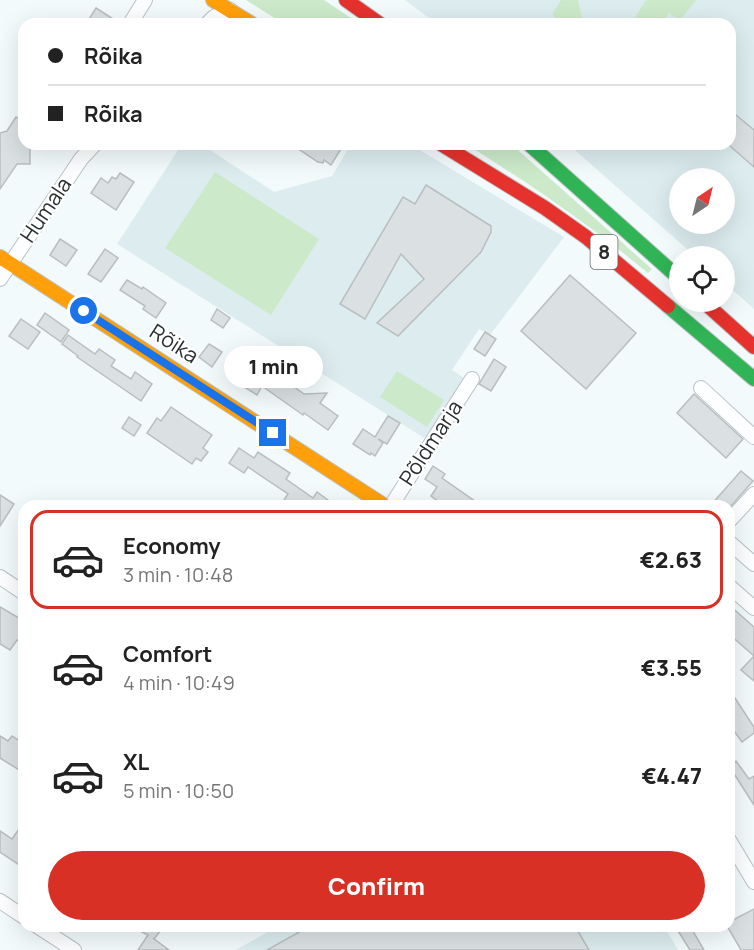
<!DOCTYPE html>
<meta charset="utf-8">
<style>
:root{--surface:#fff;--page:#f6f6f6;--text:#222;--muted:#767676;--line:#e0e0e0;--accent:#d93025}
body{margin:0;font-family:Manrope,sans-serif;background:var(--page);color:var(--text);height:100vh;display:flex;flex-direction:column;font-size:22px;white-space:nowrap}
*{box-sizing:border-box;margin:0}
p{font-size:20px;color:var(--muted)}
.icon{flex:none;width:33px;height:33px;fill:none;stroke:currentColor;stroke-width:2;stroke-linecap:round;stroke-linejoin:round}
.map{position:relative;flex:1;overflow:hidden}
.sheet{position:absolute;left:18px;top:500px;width:717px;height:432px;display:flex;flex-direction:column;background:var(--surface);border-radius:18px;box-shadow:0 6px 24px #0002}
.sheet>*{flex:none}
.guide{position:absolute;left:18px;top:18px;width:718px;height:132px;border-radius:18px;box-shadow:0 6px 24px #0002;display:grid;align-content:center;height:132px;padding:0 30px;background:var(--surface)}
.needle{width:39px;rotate:35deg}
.fabs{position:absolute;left:669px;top:168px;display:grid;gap:12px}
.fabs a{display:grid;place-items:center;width:66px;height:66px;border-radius:50%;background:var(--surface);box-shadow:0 6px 24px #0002;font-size:30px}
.end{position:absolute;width:27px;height:27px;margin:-14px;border:8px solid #1a73e8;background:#fff;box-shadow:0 0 0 3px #fff}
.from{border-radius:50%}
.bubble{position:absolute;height:42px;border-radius:21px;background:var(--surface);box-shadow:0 6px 24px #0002;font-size:20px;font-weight:800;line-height:42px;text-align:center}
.guide b{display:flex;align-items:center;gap:21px;height:57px;font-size:22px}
.guide b+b{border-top:2px solid var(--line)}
.guide i{width:15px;height:15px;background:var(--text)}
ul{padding:10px 0 0;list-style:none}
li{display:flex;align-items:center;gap:18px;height:99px;margin:0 12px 9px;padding:0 18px;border:3px solid transparent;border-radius:18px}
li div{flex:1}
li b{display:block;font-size:22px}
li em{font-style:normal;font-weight:800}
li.on{border-color:var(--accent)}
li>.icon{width:54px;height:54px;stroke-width:1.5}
.action{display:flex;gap:12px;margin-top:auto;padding:12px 30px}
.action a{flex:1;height:69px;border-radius:36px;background:var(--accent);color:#fff;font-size:24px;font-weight:800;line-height:69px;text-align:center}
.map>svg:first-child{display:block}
</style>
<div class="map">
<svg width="754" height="950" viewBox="0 0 754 950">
<rect width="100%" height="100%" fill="#f2fafc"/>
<g fill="#dcecef" fill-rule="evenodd">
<path d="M405,0h349v309l-29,-26 -1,-27h-29l-127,-112h162v-120h-293zM680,178h44v46h-44z"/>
<path d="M182,144h19l73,48 58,-16 19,-32h59l154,93 -74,98 -11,-6 -27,41 14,9 -37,62 -312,-197z"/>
<path d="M278,926h386l14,24h-442z"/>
</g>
<g fill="#cceaca">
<path d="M246,0h78l36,24h-76z"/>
<path d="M561,0h17l5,24h-27l-3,-11z"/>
<path d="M646,0h50l-16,20 -11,-7 -8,11h-30z"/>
<path d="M466,144h45l141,125 -4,4c-58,-48 -118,-89 -182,-129z"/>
<path d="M215,172l104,67 -48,76 -106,-67z"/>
<path d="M397,371l47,29 -17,27 -47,-30z"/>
</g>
<g fill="#dbe1e3" stroke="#b9bfc1" stroke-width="1.5">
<path d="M96,8l25,16h-35z"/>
<path d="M730,110l24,20v37l-24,-21z"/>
<path d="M16,117l8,4v23h6v20h-13l-17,25v-56l7,-2z"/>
<path d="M291,144h53l-13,21 -7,-5 -1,3 -5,-1z"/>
<path d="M120,173l14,9 -18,28 -25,-17 10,-15 7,5 4,-6 4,2z"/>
<path d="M426,185l65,41v6l-10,20 -83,84 -21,-13 47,-44 -23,-25 -36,65 -25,-15 63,-107 12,7z"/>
<path d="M60,239l17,11 -11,16 -16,-11z"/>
<path d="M105,249l13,9 -17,24 -13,-8z"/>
<path d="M570,275l66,58 -50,56 -65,-58z"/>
<path d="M127,280l15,9 1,-2 23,16 -10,15 -13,-9 2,-3 -25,-16z"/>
<path d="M217,309l13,9 -7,10 -12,-8z"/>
<path d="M45,313l24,17 -8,12 -24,-17z"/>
<path d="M21,319l19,13 -12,17 -19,-13z"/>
<path d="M485,332l11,7 -11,17 -11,-7z"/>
<path d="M68,335l27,19 4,-5 16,11 -4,6 20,13 4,-7 17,12 -11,17 -64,-44 1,-1 -16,-12z"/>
<path d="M209,344l13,8 -10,15 -13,-10z"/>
<path d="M275,359l10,6 -7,10 26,19 23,-1 -7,10 18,13 -10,14 -24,-17 -1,2 -41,-29 -5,9 -16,-10 10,-16 12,8z"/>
<path d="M494,359l12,8 -15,24 -12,-7z"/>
<path d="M694,394l49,45 -17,19 -49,-45z"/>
<path d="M171,407l41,28 -9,13 5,4 -7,9 -5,-3 -4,6 -45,-31 10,-15 4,3z"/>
<path d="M388,416l12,7 -13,21 -9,-5 5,4 -8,13 -4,-3 -1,2 -17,-11 10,-15 12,8z"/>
<path d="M129,417l12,8 -7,11 -12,-8z"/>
<path d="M239,448l15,10 4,-6 32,21 -4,6 27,19 4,-6 19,14h-56l8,-12 -40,-27 -4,6 -15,-10z"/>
<path d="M433,466l12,8 -3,4 40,28h-37l-14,-10 6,-9 -12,-8z"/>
<path d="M741,471l12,10 -22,25h-21z"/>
<path d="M0,495l14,9 -14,22z"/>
<path d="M729,605l25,22v54l-13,-11 13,-14 -25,-22z"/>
<path d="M0,607l24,14v24l-7,-5 -7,10 -10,-6z"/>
<path d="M729,689l25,38v6l-12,9 -13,-18z"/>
<path d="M0,736l8,5 4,-5 12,8v29l-24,-15z"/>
<path d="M736,761l13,18 5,-3v29l-25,-39z"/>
<path d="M24,822v46l-24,-16v-21l12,8z"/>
<path d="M754,909v41h-13l-14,-24 2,-4z"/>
<path d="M130,926h34l-10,13 -1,-1 16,12h-31l10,-15z"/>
<path d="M310,926h265l14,24h-322z"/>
<path d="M675,926h15l14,24h-14z"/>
</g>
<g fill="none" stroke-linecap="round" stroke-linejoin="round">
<g stroke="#bcc2c3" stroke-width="16">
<g id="street">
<path d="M130,24l15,-24"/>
<path d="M207,24l7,-7 16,-7"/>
<path d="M0,279l81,-120 14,-15"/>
<path d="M701,388l53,49"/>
<path d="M391,506l81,-127"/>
<path d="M729,521l25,-27"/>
<path d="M729,542l25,22"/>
<path d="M0,577l24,16"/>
<path d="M729,586l25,22"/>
<path d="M729,840l25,42"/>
<path d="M0,901l24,16"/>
<path d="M37,926l37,24"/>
</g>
</g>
<g stroke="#bcc2c3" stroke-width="16">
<g id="fast">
<path d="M529,144l151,135"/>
<path d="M668,306l86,73"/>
</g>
</g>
<g stroke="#bcc2c3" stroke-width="16">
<g id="slow">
<path d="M213,0l39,24"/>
<path d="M0,257l385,249"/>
</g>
</g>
<g stroke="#bcc2c3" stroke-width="16">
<g id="jam">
<path d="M346,0l34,24"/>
<path d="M441,144l104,64 41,29 82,69"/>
<path d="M704,302l50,45"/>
</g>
</g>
<use href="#street" stroke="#fdfeff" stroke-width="14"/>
<use href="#fast" stroke="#30b455" stroke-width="14"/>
<use href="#slow" stroke="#ff9f0a" stroke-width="14"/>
<use href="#jam" stroke="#e5322d" stroke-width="14"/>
</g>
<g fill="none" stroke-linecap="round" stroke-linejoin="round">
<path stroke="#1a73e8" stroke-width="8" d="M84,311l189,122"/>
</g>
<g text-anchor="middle" stroke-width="4.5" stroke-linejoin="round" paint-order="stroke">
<rect fill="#fff" stroke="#686c6d" stroke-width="1.5" x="590.5" y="235" width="27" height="34" rx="4.5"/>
<g font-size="20" font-weight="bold" fill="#282d2e">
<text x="604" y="259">8</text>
</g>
<g font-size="21" fill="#282d2e" stroke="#fff">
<text transform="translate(46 210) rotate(-56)" y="7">Humala</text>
<text transform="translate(174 344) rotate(33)" y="7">Rõika</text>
<text transform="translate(431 443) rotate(-57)" y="7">Põldmarja</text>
</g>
</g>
</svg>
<div class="fabs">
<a><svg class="needle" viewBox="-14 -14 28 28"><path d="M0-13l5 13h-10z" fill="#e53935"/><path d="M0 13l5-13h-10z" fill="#767676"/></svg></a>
<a><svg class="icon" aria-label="locate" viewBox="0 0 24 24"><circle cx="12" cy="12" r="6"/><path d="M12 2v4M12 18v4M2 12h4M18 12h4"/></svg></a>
</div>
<i class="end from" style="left:84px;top:311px"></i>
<i class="end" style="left:273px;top:433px"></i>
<div class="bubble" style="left:224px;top:346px;width:99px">1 min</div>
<div class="guide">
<b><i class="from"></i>Rõika</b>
<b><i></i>Rõika</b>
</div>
<section class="sheet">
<ul>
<li class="on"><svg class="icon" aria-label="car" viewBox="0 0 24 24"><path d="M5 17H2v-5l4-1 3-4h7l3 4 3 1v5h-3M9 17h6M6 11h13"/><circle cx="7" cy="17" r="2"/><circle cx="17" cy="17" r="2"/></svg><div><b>Economy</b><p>3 min · 10:48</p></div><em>€2.63</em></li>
<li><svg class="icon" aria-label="car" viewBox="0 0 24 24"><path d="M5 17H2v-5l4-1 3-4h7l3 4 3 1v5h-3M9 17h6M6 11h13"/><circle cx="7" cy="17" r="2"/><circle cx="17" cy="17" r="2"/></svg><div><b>Comfort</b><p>4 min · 10:49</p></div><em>€3.55</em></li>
<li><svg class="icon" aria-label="car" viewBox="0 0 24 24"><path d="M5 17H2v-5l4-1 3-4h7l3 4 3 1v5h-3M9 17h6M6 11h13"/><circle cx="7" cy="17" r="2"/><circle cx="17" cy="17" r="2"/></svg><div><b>XL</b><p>5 min · 10:50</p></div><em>€4.47</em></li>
</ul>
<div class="action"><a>Confirm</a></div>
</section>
</div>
